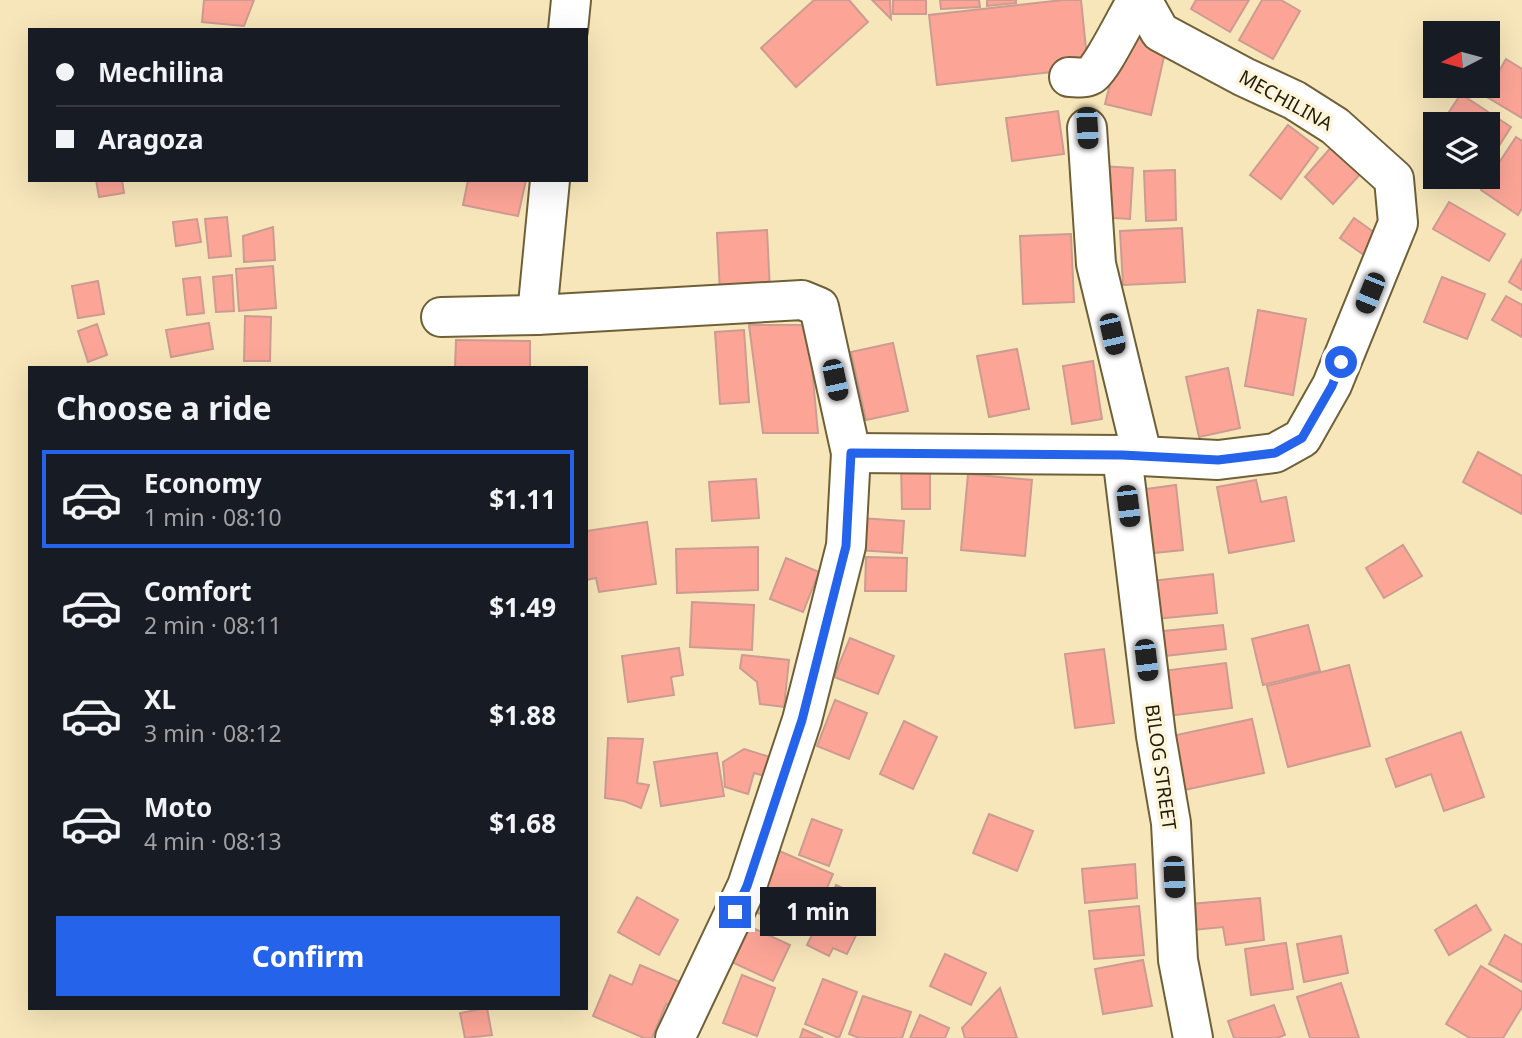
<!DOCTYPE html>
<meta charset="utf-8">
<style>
:root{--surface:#171b24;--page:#20242c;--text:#f1f3f6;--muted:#9ea1a6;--line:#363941;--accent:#2563eb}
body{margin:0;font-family:"Noto Sans",sans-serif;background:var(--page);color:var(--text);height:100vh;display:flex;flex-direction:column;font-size:26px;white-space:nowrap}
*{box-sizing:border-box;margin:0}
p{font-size:23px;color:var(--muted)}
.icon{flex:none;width:38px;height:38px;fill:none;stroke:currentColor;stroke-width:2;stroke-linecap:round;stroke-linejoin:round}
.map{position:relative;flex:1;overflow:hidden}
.details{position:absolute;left:28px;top:366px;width:560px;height:644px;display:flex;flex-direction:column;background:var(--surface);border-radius:0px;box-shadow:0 7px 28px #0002}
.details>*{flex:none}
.banner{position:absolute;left:28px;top:28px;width:560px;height:154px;border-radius:0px;box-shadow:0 7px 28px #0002;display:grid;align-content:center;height:154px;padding:0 28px;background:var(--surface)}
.needle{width:46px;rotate:264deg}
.tools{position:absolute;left:1423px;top:21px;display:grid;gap:14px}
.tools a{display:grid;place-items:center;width:77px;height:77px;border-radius:0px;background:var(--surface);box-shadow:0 7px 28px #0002;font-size:35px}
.end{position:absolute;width:32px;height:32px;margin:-16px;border:9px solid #2563eb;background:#fff;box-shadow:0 0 0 4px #fff}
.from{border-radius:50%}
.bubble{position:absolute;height:49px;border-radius:0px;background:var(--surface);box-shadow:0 7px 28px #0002;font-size:23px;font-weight:700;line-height:49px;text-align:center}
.car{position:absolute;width:21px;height:42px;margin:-21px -10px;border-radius:9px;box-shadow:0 0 5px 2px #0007;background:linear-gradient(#222 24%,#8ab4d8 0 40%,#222 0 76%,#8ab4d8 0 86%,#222 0)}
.banner b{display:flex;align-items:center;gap:24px;height:66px;font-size:26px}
.banner b+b{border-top:2px solid var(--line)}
.banner i{width:18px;height:18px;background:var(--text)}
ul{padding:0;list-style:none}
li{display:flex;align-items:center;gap:21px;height:98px;margin:0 14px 10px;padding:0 14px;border:4px solid transparent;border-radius:0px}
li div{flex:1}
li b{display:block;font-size:26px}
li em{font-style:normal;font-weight:700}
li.on{border-color:var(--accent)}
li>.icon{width:63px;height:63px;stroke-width:1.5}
h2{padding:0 28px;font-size:32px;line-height:84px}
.button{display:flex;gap:14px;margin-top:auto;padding:14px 28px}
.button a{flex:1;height:80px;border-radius:0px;background:var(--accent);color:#fff;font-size:28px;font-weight:700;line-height:80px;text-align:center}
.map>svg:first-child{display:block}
</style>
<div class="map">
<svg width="1522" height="1038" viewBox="0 0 1522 1038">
<rect width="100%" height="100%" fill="#f7e6ba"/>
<g fill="#fca597" stroke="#cc9b92" stroke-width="2">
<path d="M204,0h50l-10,26 -42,-4z"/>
<path d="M814,0h35l19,22 -72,65 -35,-39z"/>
<path d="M872,0h18l1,19z"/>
<rect x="893" y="0" width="33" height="14"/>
<path d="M940,0h39l1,7 -39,2z"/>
<path d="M987,0h29v3l-29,3z"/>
<path d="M1063,0h18l7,68 -151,17 -8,-70z"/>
<path d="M1196,0h53l-19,32 -39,-23z"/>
<path d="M1262,0h19l19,11 -27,48 -34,-19z"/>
<path d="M1123,32l44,11 -16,72 -46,-11z"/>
<path d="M1506,59l16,10v49l-37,-22z"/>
<path d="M1461,94l50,33 -21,33 -2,-1v-35h-47z"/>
<path d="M1058,111l6,43 -52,7 -6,-43z"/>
<path d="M1288,125l30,23 -37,51 -31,-24z"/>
<path d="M1516,137l6,4v67l-4,7 -37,-25z"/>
<path d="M1334,144l29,27 -30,33 -28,-27z"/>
<path d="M1100,166l33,2 -3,51 -33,-2z"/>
<path d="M1175,170l1,50 -30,1 -2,-50z"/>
<path d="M96,180h26l2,13 -25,4z"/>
<path d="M468,180h58l-8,36 -55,-11z"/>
<path d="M1449,202l56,32 -16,27 -56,-32z"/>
<path d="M227,217l4,39 -22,2 -4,-39z"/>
<path d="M1354,218l28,20 -14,20 -28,-20z"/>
<path d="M197,219l4,23 -25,4 -3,-24z"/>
<path d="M273,227l2,33 -31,2 -1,-26z"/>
<path d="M1182,228l3,54 -62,3 -3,-54z"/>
<path d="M767,230l3,60 -50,3 -3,-60z"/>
<path d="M1071,234l3,68 -51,2 -3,-68z"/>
<path d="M1522,259v31l-13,-8z"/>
<path d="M273,266l3,42 -37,3 -3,-42z"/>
<path d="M232,275l2,36 -18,1 -3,-35z"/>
<path d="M200,277l4,36 -17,2 -4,-36z"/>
<path d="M1442,277l43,17 -18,45 -43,-17z"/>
<path d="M98,281l6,33 -26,4 -6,-32z"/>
<path d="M1506,296l16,9v32l-30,-17z"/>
<path d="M1258,310l48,9 -13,76 -48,-9z"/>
<path d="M245,316l26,1 -1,44h-26z"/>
<path d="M209,323l4,26 -42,8 -5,-27z"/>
<path d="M97,324l10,31 -19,7 -10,-31z"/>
<path d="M749,325h59l10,108h-55z"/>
<path d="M744,330l5,72 -29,2 -5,-72z"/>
<path d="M456,340l74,1v27h-75z"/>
<path d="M893,343l15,68 -42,9 -15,-68z"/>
<path d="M1017,349l12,60 -40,8 -12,-61z"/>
<path d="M1093,361l9,58 -30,5 -9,-58z"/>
<path d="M1228,368l12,60 -41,9 -13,-60z"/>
<path d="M1478,452l44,24v38l-59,-32z"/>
<path d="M901,466h29v43h-28z"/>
<path d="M968,474l64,6 -7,76 -64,-6z"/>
<path d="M756,479l3,39 -47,3 -3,-39z"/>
<path d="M1256,480l5,22 25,-5 8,44 -65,12 -12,-66z"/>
<path d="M1176,485l7,65 -38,4 -7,-64z"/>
<path d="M860,518l44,3 -2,32 -44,-3z"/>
<path d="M647,522l9,62 -57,8 -3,-14 -10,2v-49z"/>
<path d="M1403,545l19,31 -38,22 -18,-30z"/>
<path d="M758,547v43l-81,3 -1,-44z"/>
<path d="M866,557l41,1 -1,33h-41z"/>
<path d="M786,558l33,14 -16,40 -33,-13z"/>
<path d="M1213,574l4,39 -61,6 -4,-38z"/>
<path d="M692,602l62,3 -2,45 -62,-3z"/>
<path d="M1223,625l3,24 -69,8 -3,-25z"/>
<path d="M1308,625l12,46 -57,14 -11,-46z"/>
<path d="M850,638l44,18 -16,38 -44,-17z"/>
<path d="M679,648l4,27 -12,2 3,18 -46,7 -6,-46z"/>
<path d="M1104,649l10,74 -39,5 -10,-74z"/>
<path d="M742,655l47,5 -5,47 -24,-3 -3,-22 -17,-14z"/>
<path d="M1226,663l6,45 -64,8 -6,-45z"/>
<path d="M1349,665l21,81 -82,21 -21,-81z"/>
<path d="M835,700l32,13 -18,46 -32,-13z"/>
<path d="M1252,719l12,54 -80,17 -12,-54z"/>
<path d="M904,721l33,16 -24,52 -33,-15z"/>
<path d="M1461,732l23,65 -40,14 -13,-37 -35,13 -10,-28z"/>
<path d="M608,738l35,1 -6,44 12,2 -8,23 -17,-7 -19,-3z"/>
<path d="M744,749l29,9 -5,19 -14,-4 -6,21 -23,-7 -2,-25z"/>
<path d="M717,753l7,43 -63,10 -7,-44z"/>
<path d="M989,814l44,17 -16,40 -44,-18z"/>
<path d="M812,819l30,11 -13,36 -30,-11z"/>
<path d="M777,850l56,24 -26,60 -56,-24z"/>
<path d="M1135,864l2,34 -52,5 -3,-34z"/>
<path d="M836,885l36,17 -25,52 -14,-6 -4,8 -22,-11z"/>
<path d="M637,897l41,23 -19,35 -41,-23z"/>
<path d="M1260,898l4,42 -38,5 -3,-18 -30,3 -3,-26z"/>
<path d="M1476,905l15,25 -42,25 -14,-25z"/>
<path d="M1139,906l5,49 -50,4 -5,-48z"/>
<path d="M740,922l50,23 -17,36 -50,-23z"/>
<path d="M1505,935l17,10v37l-33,-18z"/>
<path d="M1341,936l7,37 -44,9 -7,-38z"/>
<path d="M1286,943l7,46 -42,6 -6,-46z"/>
<path d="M945,954l41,19 -15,32 -41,-19z"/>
<path d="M1143,960l9,46 -49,8 -8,-45z"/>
<path d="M640,965l40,17 -10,24 -4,-2 -14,34h-8l-51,-22 17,-41 22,10z"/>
<path d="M1481,966l41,26v15l-19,31h-33l-24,-14z"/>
<path d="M742,975l33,13 -18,48 -34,-13z"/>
<path d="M823,979l34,13 -18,46 -34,-14z"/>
<path d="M1341,983l18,55h-49l-13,-41z"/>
<path d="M1000,988l17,50h-52l-3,-10z"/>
<path d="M863,996l48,16 -9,26h-43l-10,-4z"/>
<path d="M1274,1005l11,30 -8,3h-43l-6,-17z"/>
<path d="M487,1008l5,27 -27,3 -5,-25z"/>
<path d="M920,1015l29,13 -4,10h-35z"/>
<path d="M803,1029l20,9h-23z"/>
</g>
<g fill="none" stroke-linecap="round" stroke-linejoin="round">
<g stroke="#6f6038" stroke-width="42">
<g id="minor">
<path d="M568,30l3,-30"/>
<path d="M1069,77c7,0 15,2 22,-2 10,-5 37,-61 46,-75"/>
<path d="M1087,128l9,136 46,191"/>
<path d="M537,315l13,-135"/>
<path d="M441,317l96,-2 265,-15 17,7 32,146 -5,93 -44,174 -55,166 -72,152"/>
<path d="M851,453l271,2 96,5 57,-7 27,-15 30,-53 66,-162 -4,-44 -59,-53 -41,-26 -50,-23 -84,-45 -18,-32"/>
<path d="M1122,455l34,281 15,87 7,137 15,78"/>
</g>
</g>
<use href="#minor" stroke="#fff" stroke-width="38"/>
</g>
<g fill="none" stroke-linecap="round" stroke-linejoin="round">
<path stroke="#2563eb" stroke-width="9" d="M735,912l12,-26 55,-166 44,-174 5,-93 271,2 96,5 57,-7 27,-15 30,-52 9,-24"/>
</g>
<g text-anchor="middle" stroke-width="7" stroke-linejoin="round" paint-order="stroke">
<g font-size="19" fill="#221b0a" stroke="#fef4d9">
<text transform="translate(1286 100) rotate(29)" y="7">MECHILINA</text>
<text transform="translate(1161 767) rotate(82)" y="7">BILOG STREET</text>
</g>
</g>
</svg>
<div class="tools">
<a><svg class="needle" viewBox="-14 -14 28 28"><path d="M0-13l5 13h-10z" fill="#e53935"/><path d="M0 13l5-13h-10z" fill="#9ea1a6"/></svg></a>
<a><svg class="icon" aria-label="layers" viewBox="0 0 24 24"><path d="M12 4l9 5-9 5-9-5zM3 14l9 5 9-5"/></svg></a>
</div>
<i class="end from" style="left:1341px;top:362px"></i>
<i class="end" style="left:735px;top:912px"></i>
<div class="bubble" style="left:760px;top:887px;width:116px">1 min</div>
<i class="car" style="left:1087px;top:128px;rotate:177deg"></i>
<i class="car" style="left:1370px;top:293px;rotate:202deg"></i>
<i class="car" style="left:1112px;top:334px;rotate:167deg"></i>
<i class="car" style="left:835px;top:380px;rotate:168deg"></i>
<i class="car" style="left:1128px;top:506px;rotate:173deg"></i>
<i class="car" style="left:1146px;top:660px;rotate:173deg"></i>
<i class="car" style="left:1174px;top:877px;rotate:177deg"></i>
<div class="banner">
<b><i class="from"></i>Mechilina</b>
<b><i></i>Aragoza</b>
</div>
<section class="details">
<h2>Choose a ride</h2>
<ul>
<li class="on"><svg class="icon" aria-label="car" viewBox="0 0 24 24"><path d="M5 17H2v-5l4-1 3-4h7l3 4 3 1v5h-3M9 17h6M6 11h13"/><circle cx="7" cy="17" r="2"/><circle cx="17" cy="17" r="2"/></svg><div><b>Economy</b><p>1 min · 08:10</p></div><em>$1.11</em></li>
<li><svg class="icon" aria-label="car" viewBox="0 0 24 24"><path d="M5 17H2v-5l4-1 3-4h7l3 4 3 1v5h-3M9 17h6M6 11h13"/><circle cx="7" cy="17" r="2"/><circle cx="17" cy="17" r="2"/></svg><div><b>Comfort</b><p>2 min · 08:11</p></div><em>$1.49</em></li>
<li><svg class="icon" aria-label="car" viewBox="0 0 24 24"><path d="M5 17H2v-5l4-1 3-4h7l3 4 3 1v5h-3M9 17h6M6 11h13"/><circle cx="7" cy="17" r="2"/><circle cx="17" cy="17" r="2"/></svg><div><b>XL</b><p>3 min · 08:12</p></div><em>$1.88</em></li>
<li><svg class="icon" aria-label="car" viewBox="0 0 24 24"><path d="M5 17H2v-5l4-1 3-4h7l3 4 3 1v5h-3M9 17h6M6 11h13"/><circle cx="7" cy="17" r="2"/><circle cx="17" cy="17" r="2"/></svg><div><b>Moto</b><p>4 min · 08:13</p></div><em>$1.68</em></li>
</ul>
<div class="button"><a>Confirm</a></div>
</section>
</div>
